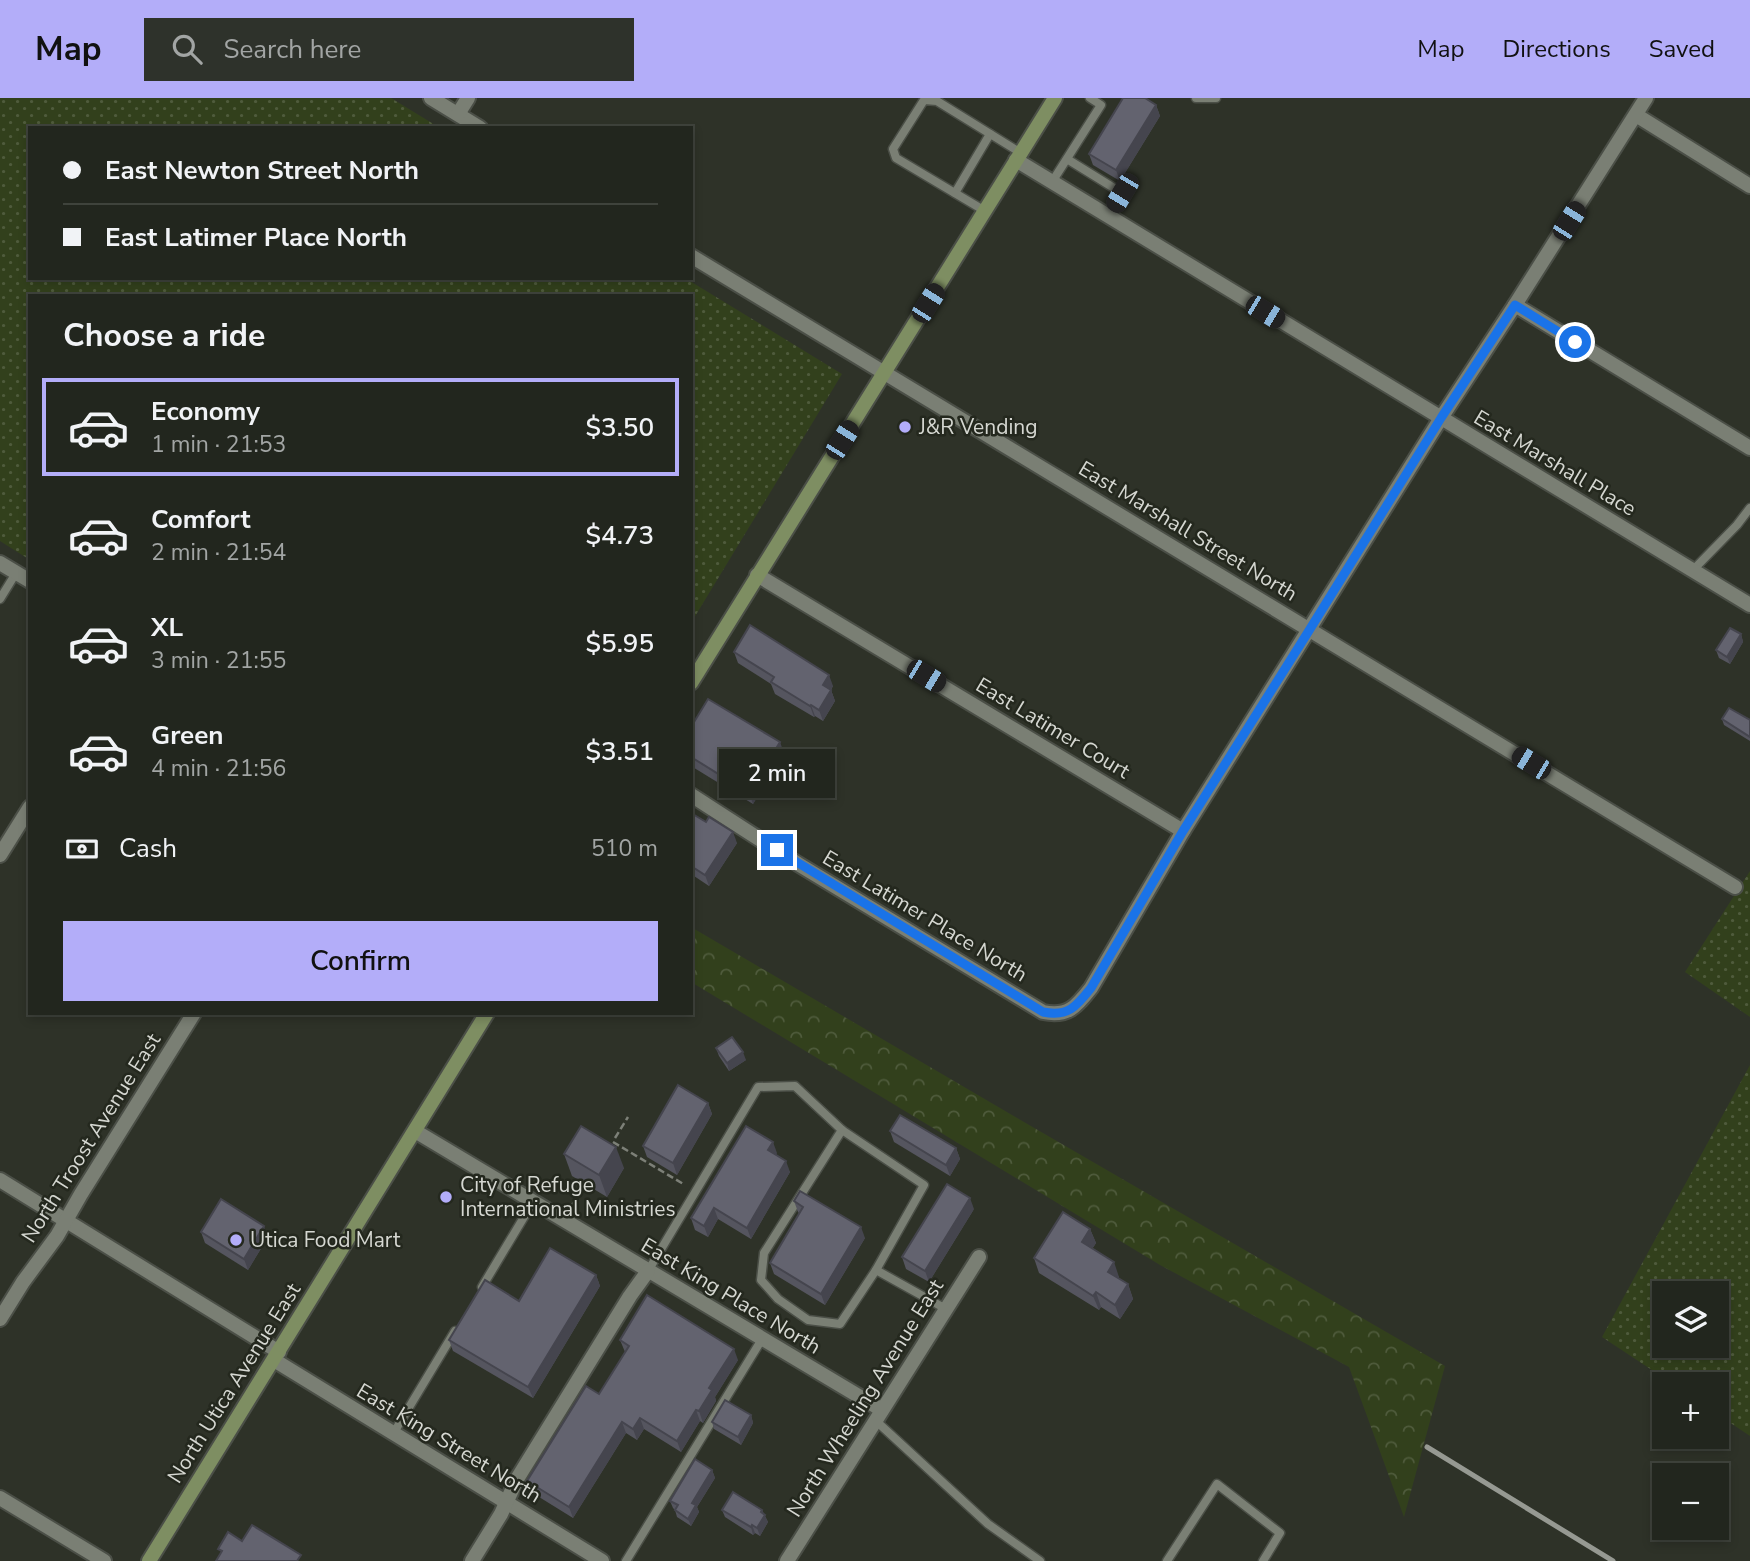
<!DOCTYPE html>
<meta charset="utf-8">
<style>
:root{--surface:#22261e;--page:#2e322b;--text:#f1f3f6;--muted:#a2a5a4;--line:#3f433c;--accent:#b3adf9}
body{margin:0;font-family:"Nunito Sans",sans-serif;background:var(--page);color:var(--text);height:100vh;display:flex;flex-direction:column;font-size:26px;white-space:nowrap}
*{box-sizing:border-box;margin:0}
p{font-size:23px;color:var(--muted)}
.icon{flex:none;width:38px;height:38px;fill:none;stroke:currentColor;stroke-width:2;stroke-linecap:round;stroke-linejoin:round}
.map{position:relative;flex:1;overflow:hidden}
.side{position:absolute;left:28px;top:196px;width:665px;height:721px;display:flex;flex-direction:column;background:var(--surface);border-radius:0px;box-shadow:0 4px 10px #0003,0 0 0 2px var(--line)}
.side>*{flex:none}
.banner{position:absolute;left:28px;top:28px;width:665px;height:154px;border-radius:0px;box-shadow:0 4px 10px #0003,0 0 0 2px var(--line);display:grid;align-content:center;height:154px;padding:0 35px;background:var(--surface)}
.buttons{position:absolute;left:1652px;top:1183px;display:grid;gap:14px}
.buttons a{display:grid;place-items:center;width:77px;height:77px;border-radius:0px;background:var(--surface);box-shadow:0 4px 10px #0003,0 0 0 2px var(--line);font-size:35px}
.end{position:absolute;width:32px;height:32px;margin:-16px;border:9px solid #1a73e8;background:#fff;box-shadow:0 0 0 4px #fff}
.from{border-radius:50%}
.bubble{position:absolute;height:49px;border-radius:0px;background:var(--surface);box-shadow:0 4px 10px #0003,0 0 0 2px var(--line);font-size:23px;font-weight:600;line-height:49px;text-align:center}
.car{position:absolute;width:21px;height:42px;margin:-21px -10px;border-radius:9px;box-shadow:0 0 5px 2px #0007;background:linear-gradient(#222 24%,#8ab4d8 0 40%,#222 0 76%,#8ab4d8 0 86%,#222 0)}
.banner b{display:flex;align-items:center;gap:24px;height:66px;font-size:26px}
.banner b+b{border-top:2px solid var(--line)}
.banner i{width:18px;height:18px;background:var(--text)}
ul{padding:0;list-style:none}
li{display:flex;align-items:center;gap:21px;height:98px;margin:0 14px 10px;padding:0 21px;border:4px solid transparent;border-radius:0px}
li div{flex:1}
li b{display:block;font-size:26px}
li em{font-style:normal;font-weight:600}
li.active{border-color:var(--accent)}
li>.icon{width:63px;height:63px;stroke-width:1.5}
h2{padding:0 35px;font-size:32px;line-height:84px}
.pay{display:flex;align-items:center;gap:18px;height:77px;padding:0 35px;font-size:26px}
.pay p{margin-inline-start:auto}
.primary-button{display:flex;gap:14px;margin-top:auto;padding:14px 35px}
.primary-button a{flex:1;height:80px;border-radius:0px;background:var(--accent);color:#111;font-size:28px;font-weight:600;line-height:80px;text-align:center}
header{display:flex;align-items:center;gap:42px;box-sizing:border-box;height:98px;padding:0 35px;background:var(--accent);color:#111}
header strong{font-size:33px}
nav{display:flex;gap:38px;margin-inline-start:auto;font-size:24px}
.search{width:490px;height:63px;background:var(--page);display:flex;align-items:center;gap:18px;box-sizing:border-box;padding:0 24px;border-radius:0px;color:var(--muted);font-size:26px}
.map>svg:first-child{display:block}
</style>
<header>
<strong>Map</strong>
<div class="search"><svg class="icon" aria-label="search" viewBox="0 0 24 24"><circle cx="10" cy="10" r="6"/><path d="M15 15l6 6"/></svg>Search here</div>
<nav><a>Map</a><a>Directions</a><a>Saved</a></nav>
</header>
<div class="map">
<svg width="1750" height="1463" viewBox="0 0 1750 1463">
<defs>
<pattern id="grass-dots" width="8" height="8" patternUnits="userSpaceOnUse" patternTransform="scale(1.75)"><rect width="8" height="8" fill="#32401c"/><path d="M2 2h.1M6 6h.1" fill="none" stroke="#4f5b3c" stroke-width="1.8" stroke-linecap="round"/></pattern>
<pattern id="forest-crowns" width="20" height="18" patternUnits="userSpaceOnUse" patternTransform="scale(1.75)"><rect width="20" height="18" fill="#32401c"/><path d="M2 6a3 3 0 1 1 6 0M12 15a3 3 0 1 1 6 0" fill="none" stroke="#4f5b3c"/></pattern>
</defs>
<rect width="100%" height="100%" fill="#2e3228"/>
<g fill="url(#grass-dots)" fill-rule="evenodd">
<path d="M0,0h391l49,30h-410v150h655l157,96 -151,249v-327h-661v264l-30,-19z"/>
<path d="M1750,773v146l-65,-45z"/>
<path d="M1750,967v371l-33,-22v-30h-44l-71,-47zM1717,1195v53h-53v-53z"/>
</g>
<path fill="url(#forest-crowns)" d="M691,829l333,195 421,244 -41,151 -55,-150 -189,-102 -469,-283z"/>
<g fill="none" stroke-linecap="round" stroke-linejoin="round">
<g stroke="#4b4f47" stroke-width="11">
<g id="lane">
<path d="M1196,0h20"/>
<path d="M1067,61l55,34 -14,23"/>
<path d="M1052,84l49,-77 -11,-7"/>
<path d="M955,95l35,-59"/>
<path d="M985,113l-89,-53 -3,-9 31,-49 13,1 84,52"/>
<path d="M1693,472l44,-45 13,-17"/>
<path d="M0,501l16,-26"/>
<path d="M842,1032l-78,123 -3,27 17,19 30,21 32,4 36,-54"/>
<path d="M648,1173l110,-184 37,-1 47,44 82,55 -48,85 70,39"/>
<path d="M482,1189l51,-85"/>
<path d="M875,1322l113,104 52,37"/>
<path d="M393,1336l62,-103"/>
<path d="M626,1463l136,-222"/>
<path d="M1167,1463l50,-77 63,49 -17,28"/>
</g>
</g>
<g stroke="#4b4f47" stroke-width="18">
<g id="street">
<path d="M431,0l49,30"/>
<path d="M458,16l10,-16"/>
<path d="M1636,17l114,71"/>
<path d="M1016,62l734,445"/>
<path d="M691,158l1044,631"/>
<path d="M1515,207l235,143"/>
<path d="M0,465l30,18"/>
<path d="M757,477l426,256"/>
<path d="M691,697l107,69 245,148c25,5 33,-5 48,-24l92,-157 258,-413 74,-113 131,-207"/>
<path d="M0,757l30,-48"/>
<path d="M415,1033l467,279"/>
<path d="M0,1082l279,172"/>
<path d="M0,1221l23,-37 34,-46 24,-42 113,-181"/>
<path d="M274,1262l328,201"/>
<path d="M0,1400l104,63"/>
<path d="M472,1463l29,-47 16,-35 113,-183 18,-25"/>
<path d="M787,1463l192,-304"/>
</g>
</g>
<g stroke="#4b4f47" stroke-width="18">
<g id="secondary">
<path d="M691,585l364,-585"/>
<path d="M149,1463l338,-548"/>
</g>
</g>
<g stroke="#7d8078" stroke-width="2.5" stroke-dasharray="7 3.5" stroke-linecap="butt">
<path d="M615,1040l13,-21"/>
<path d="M613,1044l72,43"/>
<path d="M570,1110l13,-20 2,1 3,-4"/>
</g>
<use href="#lane" stroke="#7a7f74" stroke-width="8"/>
<use href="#street" stroke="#7a7f74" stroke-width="14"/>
<use href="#secondary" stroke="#7e8e62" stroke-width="14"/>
<path stroke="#969992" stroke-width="5" d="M1427,1349l186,114"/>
</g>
<g fill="#55555f">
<path d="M1156,7l4,11 -40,65 -27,-16 -4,-11z"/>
<path d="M1741,536l2,8 -13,22 -11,-6 -3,-8z"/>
<path d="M734,554l99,34 -2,4 4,11 -12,20 -8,-5 -1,1 -39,-23 -4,-10 -33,-21z"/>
<path d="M1722,621l28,1v21l-26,-16z"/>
<path d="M691,629l93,26 -31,51 -62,-38z"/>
<path d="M691,715l46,30 -28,43 -18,-12z"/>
<path d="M716,950l30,12 -17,11 -10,-15z"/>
<path d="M708,1005l4,11 -35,61 -30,-18 -4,-11z"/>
<path d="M890,1033l66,17 4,11 -10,17 -56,-34z"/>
<path d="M777,1055l-1,2 14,17 -39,67 -33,-20 -10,18 -13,-7 -4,-12z"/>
<path d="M564,1056l60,14 -17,29 -35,-21z"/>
<path d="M794,1103l71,37 -40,67 -51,-31 -4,-11 29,-50 -1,-1z"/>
<path d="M974,1111l-45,73 -23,-13 -4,-12z"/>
<path d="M1090,1131l6,14 -4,6 27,28v1l9,6 5,15 -13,20 -19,-12 -2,3 -60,-37 -5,-15z"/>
<path d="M201,1134l67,5 -20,33 -43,-27z"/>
<path d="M596,1177l4,11 -67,112 -80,-47 -4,-11 70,-39z"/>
<path d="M620,1242l118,20 -23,37 1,4 -13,22 -3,-2 -19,31 -37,-23 -7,11 -11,-7 -53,85 -42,-26 -4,-11 72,-87 26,-42z"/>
<path d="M751,1317l2,8 -12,22 -27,-16 -2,-7z"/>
<path d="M712,1372l3,8 -18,29 2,5 -8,14 -14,-9 -2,-7 -2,-2 -3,-7z"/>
<path d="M722,1412h40l6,12 -8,14 -5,-3 -2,2 -28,-18z"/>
</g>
<g fill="#45454e">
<path d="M1156,7l4,11 -40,65 -4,-11z"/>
<path d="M1741,536l2,8 -13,22 -3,-7z"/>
<path d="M829,577l4,11 -6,10 -4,-11z"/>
<path d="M831,592l4,11 -12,20 -4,-11z"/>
<path d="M811,607l4,11 -1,1 -4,-11z"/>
<path d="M780,644l4,11 -31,51 -4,-11z"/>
<path d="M733,734l4,11 -28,43 -4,-11z"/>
<path d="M743,954l3,8 -17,11 -2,-8z"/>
<path d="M708,1005l4,11 -35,61 -4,-12z"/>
<path d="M773,1044l4,11 -5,9 -4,-12z"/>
<path d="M616,1049l8,21 -17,29 -8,-22z"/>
<path d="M956,1050l4,11 -10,17 -4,-11z"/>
<path d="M786,1063l4,11 -39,67 -4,-11z"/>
<path d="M970,1100l4,11 -45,73 -4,-11z"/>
<path d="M714,1110l4,11 -10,18 -4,-11z"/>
<path d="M264,1128l4,11 -20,33 -4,-11z"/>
<path d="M861,1129l4,11 -40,67 -4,-11z"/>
<path d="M1090,1131l6,14 -9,14 -5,-15z"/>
<path d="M1114,1164l5,15 -5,9 -6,-14z"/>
<path d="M596,1177l4,11 -67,112 -5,-11z"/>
<path d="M1128,1186l5,15 -13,20 -5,-14z"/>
<path d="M1096,1194l5,15 -2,3 -6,-14z"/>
<path d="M734,1251l4,11 -23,37 1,4 -13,22 -4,-12 10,-23z"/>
<path d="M696,1312l4,11 -19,31 -4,-11z"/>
<path d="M751,1317l2,8 -12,22 -3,-8z"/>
<path d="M640,1320l4,11 -7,11 -4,-11z"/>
<path d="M622,1324l4,11 -53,85 -4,-11z"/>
<path d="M712,1372l3,8 -18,29 2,5 -8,14 -3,-7 4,-16z"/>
<path d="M762,1412l6,12 -8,14 -3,-8z"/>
<path d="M752,1427l3,8 -2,2 -2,-8z"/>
</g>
<g fill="#63636f" stroke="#45454e" stroke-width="2">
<path d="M1123,0h22l11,7 -40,65 -27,-16z"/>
<path d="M750,527l79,50 -6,10 8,5 -12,20 -8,-5 -1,1 -39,-24 3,-5 -40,-25z"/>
<path d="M1730,530l11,6 -14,23 -11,-7z"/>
<path d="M708,601l72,43 -31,51 -58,-36v-30z"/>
<path d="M1729,610l21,12v17l-28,-18z"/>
<path d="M691,715l15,9 3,-5 24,15 -28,43 -14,-9z"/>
<path d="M732,939l11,15 -16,11 -11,-15z"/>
<path d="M678,987l30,18 -35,60 -30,-17z"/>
<path d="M900,1017l56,33 -10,17 -56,-34z"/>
<path d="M581,1028l35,21 -17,28 -35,-21z"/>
<path d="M746,1028l27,16 -5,8 18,11 -39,67 -33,-20 -10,18 -13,-8z"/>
<path d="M947,1086l23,14 -45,73 -23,-14z"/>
<path d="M800,1093l61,36 -40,67 -51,-31 33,-56 -9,-6z"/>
<path d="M221,1101l43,27 -20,33 -43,-27z"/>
<path d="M1063,1114l27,17 -8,13 32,20 -6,10 20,12 -13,21 -19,-13 -3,4 -59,-38z"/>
<path d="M550,1150l46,27 -68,112 -79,-47 36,-60 34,21z"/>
<path d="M647,1197l87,54 -25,39 3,2 -13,21 -3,-1 -19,31 -37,-23 -7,11 -11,-7 -53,85 -42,-26 59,-95 13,8 30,-48 -9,-6z"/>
<path d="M725,1302l26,15 -13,22 -26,-15z"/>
<path d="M695,1361l17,11 -20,33 4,2 -8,14 -13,-9 3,-5 -8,-4z"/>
<path d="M733,1394l29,18 -1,2 4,3 -8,13 -5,-3 -1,2 -29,-17z"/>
<path d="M252,1427l49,30 -4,6h-81l6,-10 -4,-2 10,-17 14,9z"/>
</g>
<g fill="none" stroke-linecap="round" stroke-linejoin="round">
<path stroke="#1a73e8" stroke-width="9" d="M777,752l266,162c25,5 33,-5 48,-24l92,-157 127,-202 131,-211 74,-113 60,37"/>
</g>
<g fill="#b3adf9" stroke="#24281e" stroke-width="2.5">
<circle cx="905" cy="329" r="7"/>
<circle cx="446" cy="1099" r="7"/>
<circle cx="236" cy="1142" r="7"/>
</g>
<g text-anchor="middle" stroke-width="5" stroke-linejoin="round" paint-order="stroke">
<g font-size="21" fill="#d5d7d1" stroke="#24281e" text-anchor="start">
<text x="919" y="336">J&amp;R Vending</text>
<text x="460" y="1094">City of Refuge<tspan x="460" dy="24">International Ministries</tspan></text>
<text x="250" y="1149">Utica Food Mart</text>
</g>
<g font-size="21" fill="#d5d7d1" stroke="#24281e">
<text transform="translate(1555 365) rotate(31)" y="7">East Marshall Place</text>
<text transform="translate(1188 433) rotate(31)" y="7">East Marshall Street North</text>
<text transform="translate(1053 630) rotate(31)" y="7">East Latimer Court</text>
<text transform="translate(925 818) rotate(31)" y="7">East Latimer Place North</text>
<text transform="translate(91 1040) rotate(-58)" y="7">North Troost Avenue East</text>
<text transform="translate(731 1198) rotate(31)" y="7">East King Place North</text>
<text transform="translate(234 1285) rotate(-58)" y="7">North Utica Avenue East</text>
<text transform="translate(865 1300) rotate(-58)" y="7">North Wheeling Avenue East</text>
<text transform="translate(449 1345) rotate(31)" y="7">East King Street North</text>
</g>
</g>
</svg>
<div class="buttons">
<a><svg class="icon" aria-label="layers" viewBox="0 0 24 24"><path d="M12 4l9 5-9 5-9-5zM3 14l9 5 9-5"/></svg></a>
<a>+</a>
<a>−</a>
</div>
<i class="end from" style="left:1575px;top:244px"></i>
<i class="end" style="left:777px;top:752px"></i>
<div class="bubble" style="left:719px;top:651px;width:116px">2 min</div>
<i class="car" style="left:1122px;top:95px;rotate:211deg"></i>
<i class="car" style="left:1569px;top:123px;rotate:32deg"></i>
<i class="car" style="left:928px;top:205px;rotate:32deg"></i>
<i class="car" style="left:1265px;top:214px;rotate:121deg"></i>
<i class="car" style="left:842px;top:342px;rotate:32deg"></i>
<i class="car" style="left:926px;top:578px;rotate:121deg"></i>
<i class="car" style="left:1531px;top:665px;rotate:301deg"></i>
<div class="banner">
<b><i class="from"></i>East Newton Street North</b>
<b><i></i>East Latimer Place North</b>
</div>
<section class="side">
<h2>Choose a ride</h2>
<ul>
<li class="active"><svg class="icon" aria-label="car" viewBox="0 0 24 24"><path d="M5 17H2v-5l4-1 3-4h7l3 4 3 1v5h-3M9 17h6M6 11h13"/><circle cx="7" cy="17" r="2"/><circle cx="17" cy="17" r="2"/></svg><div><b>Economy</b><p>1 min · 21:53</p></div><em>$3.50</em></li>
<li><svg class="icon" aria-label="car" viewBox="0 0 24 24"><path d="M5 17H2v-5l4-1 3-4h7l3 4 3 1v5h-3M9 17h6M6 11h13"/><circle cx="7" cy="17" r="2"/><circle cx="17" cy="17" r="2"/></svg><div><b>Comfort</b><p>2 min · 21:54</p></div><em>$4.73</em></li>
<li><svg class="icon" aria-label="car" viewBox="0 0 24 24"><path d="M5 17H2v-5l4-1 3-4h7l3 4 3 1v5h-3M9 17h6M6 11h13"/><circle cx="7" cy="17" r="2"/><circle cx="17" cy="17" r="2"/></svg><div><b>XL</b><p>3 min · 21:55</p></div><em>$5.95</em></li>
<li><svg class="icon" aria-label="car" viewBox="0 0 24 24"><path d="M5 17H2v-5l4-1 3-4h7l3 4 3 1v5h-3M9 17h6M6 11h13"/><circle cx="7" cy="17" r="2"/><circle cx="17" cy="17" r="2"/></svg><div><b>Green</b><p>4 min · 21:56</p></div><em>$3.51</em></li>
</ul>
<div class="pay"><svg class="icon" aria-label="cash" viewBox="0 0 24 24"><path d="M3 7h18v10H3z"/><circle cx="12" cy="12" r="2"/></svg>Cash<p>510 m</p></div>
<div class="primary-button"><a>Confirm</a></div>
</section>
</div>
